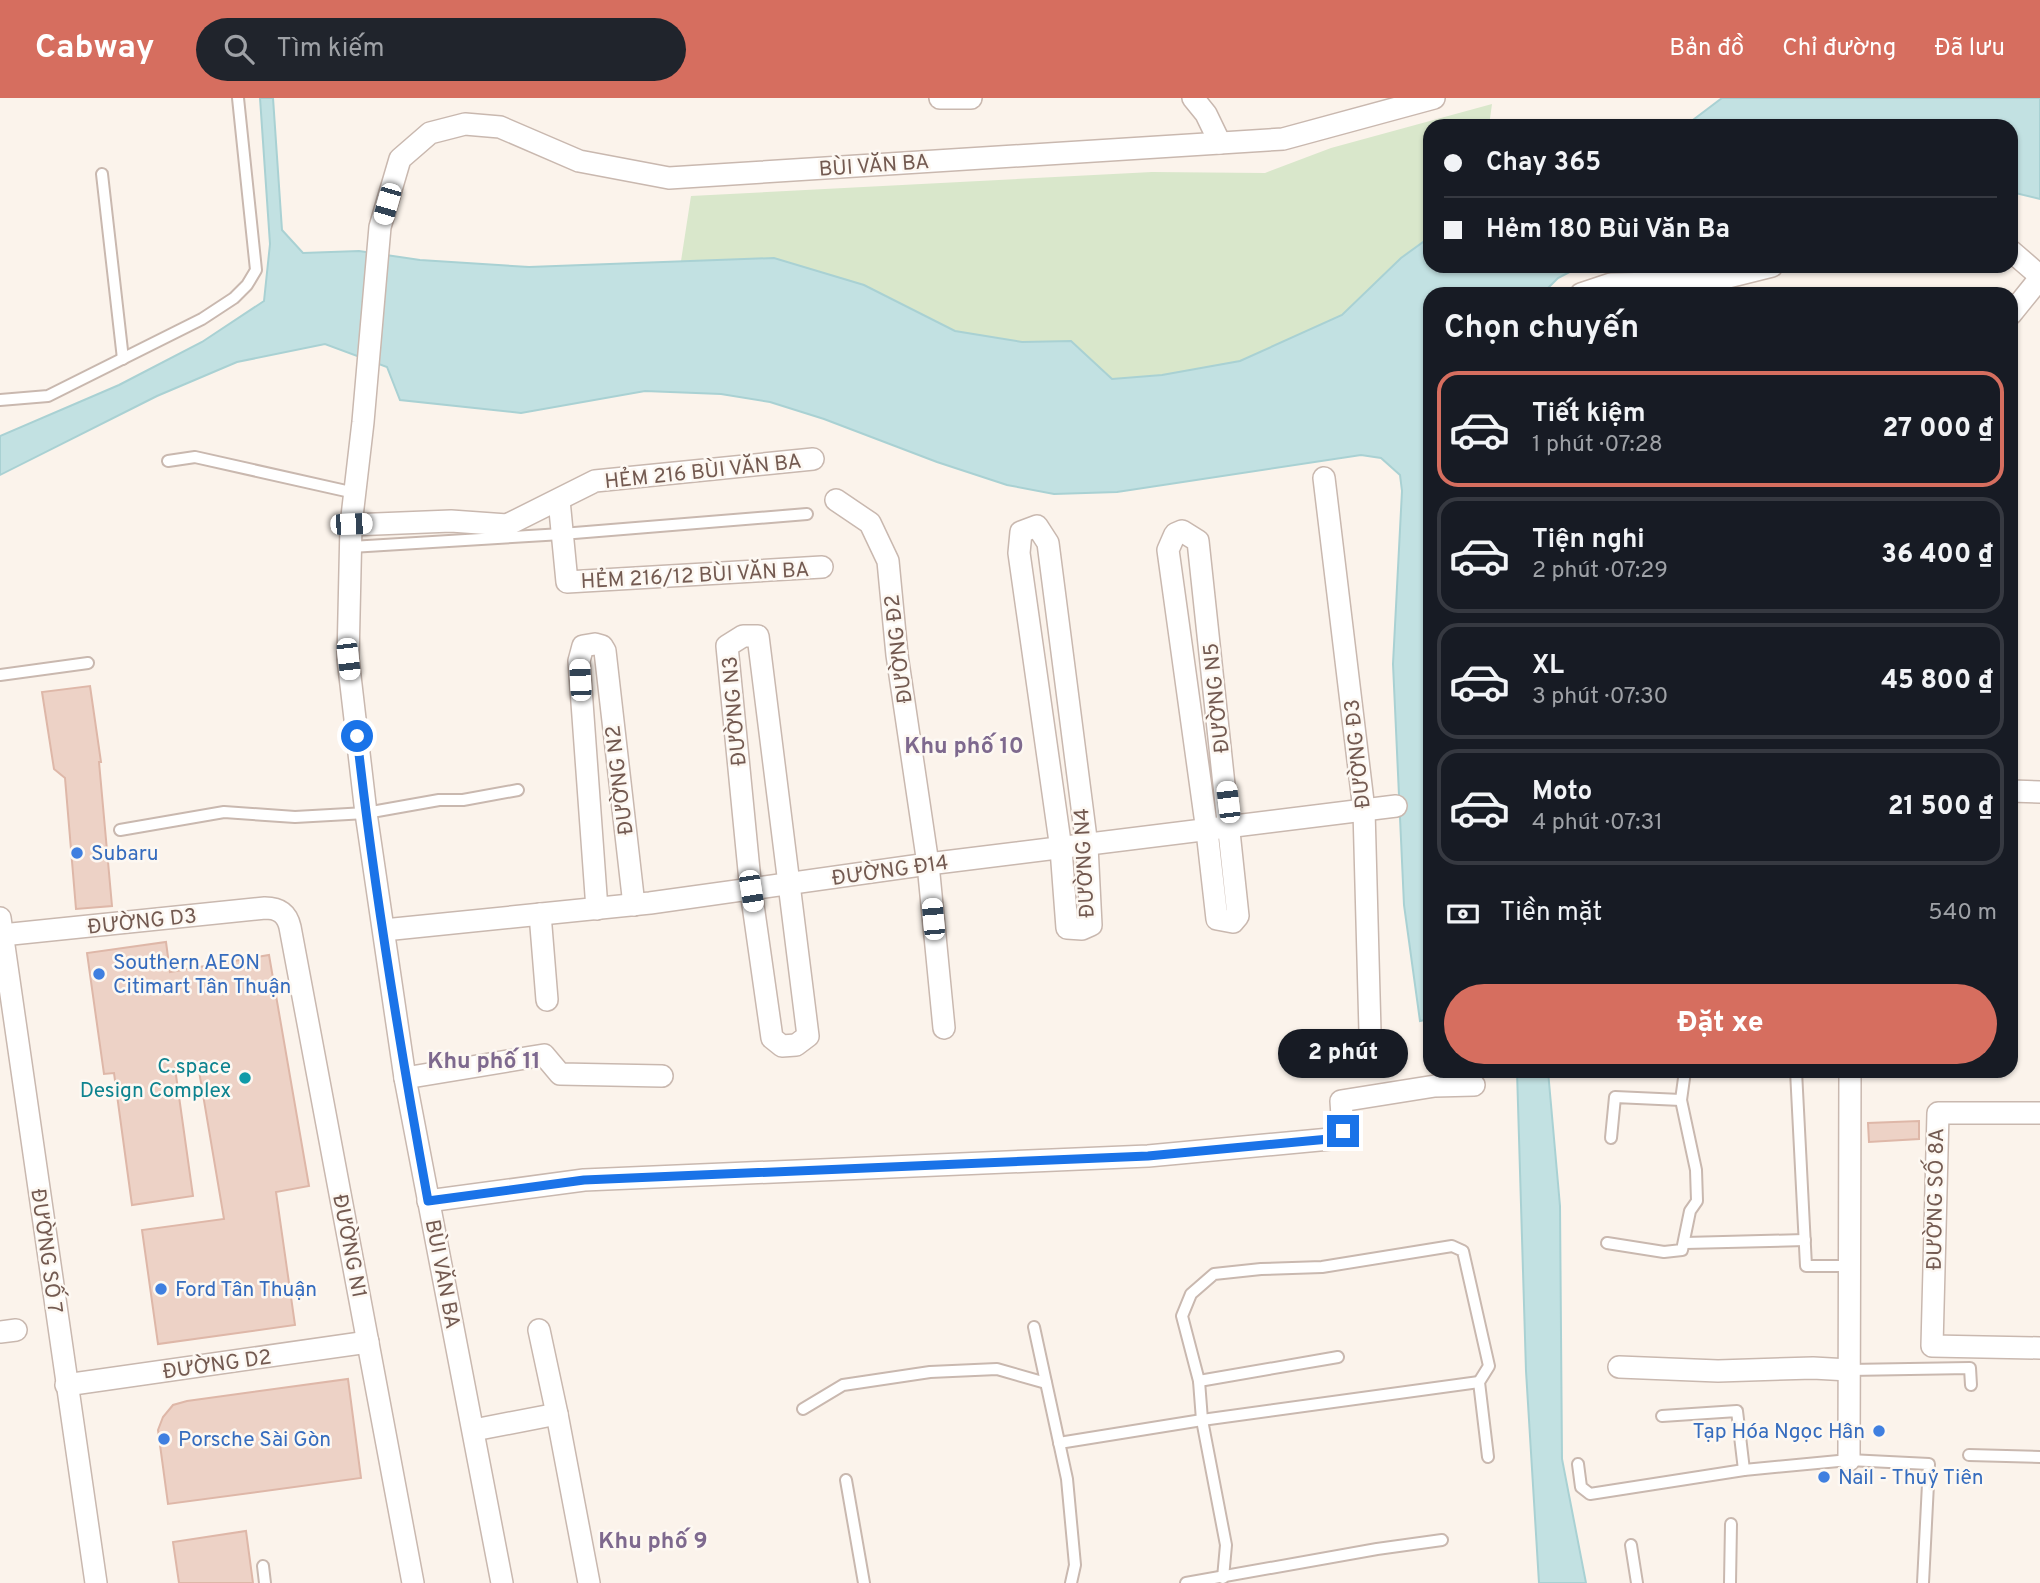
<!DOCTYPE html>
<html lang="vi">
<meta charset="utf-8">
<style>
:root{--surface:#171b24;--page:#20242c;--text:#f1f3f6;--muted:#9ea1a6;--line:#363941;--accent:#d66e5f}
body{margin:0;font-family:Overpass,sans-serif;background:var(--page);color:var(--text);height:100vh;display:flex;flex-direction:column;font-size:26px;white-space:nowrap}
*{box-sizing:border-box;margin:0}
p{font-size:23px;color:var(--muted)}
.icon{flex:none;width:38px;height:38px;fill:none;stroke:currentColor;stroke-width:2;stroke-linecap:round;stroke-linejoin:round}
.map{position:relative;flex:1;overflow:hidden}
.drawer{position:absolute;left:1423px;top:189px;width:595px;height:791px;display:flex;flex-direction:column;background:var(--surface);border-radius:21px;box-shadow:0 2px 5px #0004}
.drawer>*{flex:none}
.hud{position:absolute;left:1423px;top:21px;width:595px;height:154px;border-radius:21px;box-shadow:0 2px 5px #0004;display:grid;align-content:center;height:154px;padding:0 21px;background:var(--surface)}
.end{position:absolute;width:32px;height:32px;margin:-16px;border:9px solid #1a73e8;background:#fff;box-shadow:0 0 0 4px #fff}
.from{border-radius:50%}
.bubble{position:absolute;height:49px;border-radius:24px;background:var(--surface);box-shadow:0 2px 5px #0004;font-size:23px;font-weight:800;line-height:49px;text-align:center}
.car{position:absolute;width:21px;height:42px;margin:-21px -10px;border-radius:9px;box-shadow:0 0 5px 2px #0007;background:linear-gradient(#fff 24%,#345 0 40%,#fff 0 76%,#345 0 86%,#fff 0)}
.hud b{display:flex;align-items:center;gap:24px;height:66px;font-size:26px}
.hud b+b{border-top:2px solid var(--line)}
.hud i{width:18px;height:18px;background:var(--text)}
ul{padding:0;list-style:none}
li{display:flex;align-items:center;gap:21px;height:116px;margin:0 14px 10px;padding:0 7px;border:4px solid var(--line);border-radius:21px}
li div{flex:1}
li b{display:block;font-size:26px}
li em{font-style:normal;font-weight:800}
li.current{border-color:var(--accent)}
li>.icon{width:63px;height:63px;stroke-width:1.5}
h2{padding:0 21px;font-size:32px;line-height:84px}
.pay{display:flex;align-items:center;gap:18px;height:77px;padding:0 21px;font-size:26px}
.pay p{margin-inline-start:auto}
.primary-button{display:flex;gap:14px;margin-top:auto;padding:14px 21px}
.primary-button a{flex:1;height:80px;border-radius:42px;background:var(--accent);color:#fff;font-size:28px;font-weight:800;line-height:80px;text-align:center}
header{display:flex;align-items:center;gap:42px;box-sizing:border-box;height:98px;padding:0 35px;background:var(--accent);color:#fff}
header strong{font-size:33px}
nav{display:flex;gap:38px;margin-inline-start:auto;font-size:24px}
.search{width:490px;height:63px;background:var(--page);display:flex;align-items:center;gap:18px;box-sizing:border-box;padding:0 24px;border-radius:38px;color:var(--muted);font-size:26px}
.map>svg:first-child{display:block}
</style>
<header>
<strong>Cabway</strong>
<div class="search"><svg class="icon" aria-label="search" viewBox="0 0 24 24"><circle cx="10" cy="10" r="6"/><path d="M15 15l6 6"/></svg>Tìm kiếm</div>
<nav><a>Bản đồ</a><a>Chỉ đường</a><a>Đã lưu</a></nav>
</header>
<div class="map">
<svg width="2040" height="1485" viewBox="0 0 2040 1485">
<rect width="100%" height="100%" fill="#fbf3eb"/>
<path fill="#d9e7cb" d="M1492,6l-3,22h-59v111l-29,21 -59,57 -102,46 -78,14 -50,4 -41,-38 -49,1 -67,-11 -91,-46 -90,-27 -93,3 10,-65 461,-24 113,1 66,-25z"/>
<g fill="#c2e1e2" stroke="#a9d1d3" stroke-width="2">
<path d="M260,0h13l9,132 21,23 56,-2 61,9 109,7 245,-9 90,27 91,46 67,11 49,-1 41,38 50,-4 78,-14 102,-46 59,-57 29,-21v29h151l-23,12 -16,16h-112v725l-10,2 -16,-116 -11,-241 9,-173 -2,-16 -19,-17 -20,-3 -244,37 -63,2 -47,-9 -70,-23 -113,-43 -54,-17 -49,-8 -76,-3 -124,22 -121,-13 -13,-33 -62,-23 -88,18 -80,34 -157,79v-39l119,-51 83,-43 62,-41 6,-57z"/>
<path d="M1722,0h318v101l-29,-7v-66h-326z"/>
<path d="M1517,973h31l12,135 2,253 24,124h-47l-13,-212z"/>
</g>
<g fill="#edd2c6" stroke="#deb7a8" stroke-width="2">
<path d="M90,588l11,76h-2l13,144 -36,3 -11,-131 -11,-9 -12,-77z"/>
<path d="M166,844l4,30 99,-17 40,231 -33,6 19,133 -137,19 -16,-114 82,-11 -26,-154 -23,3 18,128 -61,9 -18,-132 -10,1 -17,-121z"/>
<path d="M1919,1023v18l-50,3 -1,-19z"/>
<path d="M348,1281l13,99 -193,26 -10,-74 5,-13 10,-12 14,-4z"/>
<path d="M246,1433l7,52h-74l-6,-41z"/>
</g>
<g fill="none" stroke-linecap="round" stroke-linejoin="round">
<g stroke="#c9b8af" stroke-width="14">
<g id="lane">
<path d="M102,76l21,185"/>
<path d="M0,302l48,-4 154,-77 32,-21 13,-13 9,-15 -18,-172"/>
<path d="M168,363l27,-4 160,36"/>
<path d="M351,449l211,-13 245,-20"/>
<path d="M0,577l88,-12"/>
<path d="M120,732l104,-18 71,5 71,-4 73,-13h24l55,-10"/>
<path d="M1796,973l10,195h43"/>
<path d="M1611,1040l4,-41 66,3"/>
<path d="M1607,1145l57,9 18,-2 8,-39 7,-10 -1,-31 -15,-70 4,-29"/>
<path d="M1685,1145l120,-3"/>
<path d="M1034,1229l33,152 8,86 -4,18"/>
<path d="M1849,1272l121,-2 1,17"/>
<path d="M1199,1283l139,-24"/>
<path d="M803,1311l40,-24 87,-13 67,-3 49,14"/>
<path d="M1662,1318l75,-5 7,59"/>
<path d="M1059,1345l143,-23 277,-38"/>
<path d="M1969,1357l71,2"/>
<path d="M1578,1366l3,23 9,7 154,-24 105,-10 80,4 -6,119"/>
<path d="M846,1382l18,103"/>
<path d="M1631,1447l6,38"/>
<path d="M263,1468l2,17"/>
<path d="M1223,1480l3,-33 -24,-125 -3,-39 -17,-65 9,-22 23,-20 47,-5 61,-2 130,-21 11,5 26,115 -10,16 9,75"/>
<path d="M1186,1485l191,-34 65,-9"/>
<path d="M1730,1485l1,-59"/>
</g>
</g>
<g stroke="#c9b8af" stroke-width="24">
<g id="street">
<path d="M940,0h31"/>
<path d="M1193,0l13,16 14,29"/>
<path d="M2011,153l29,25"/>
<path d="M1581,196l30,-10 97,-2 64,-16"/>
<path d="M2011,216l29,-36"/>
<path d="M1324,380l40,332 6,222"/>
<path d="M559,402l8,82 255,-15"/>
<path d="M836,402l34,23 18,38 9,94 31,209 16,164"/>
<path d="M351,427l100,-4 56,4 88,-44 218,-22"/>
<path d="M1037,428l11,17 39,303 4,79 -9,4 -15,-1 -6,-79 -42,-296 2,-21z"/>
<path d="M1182,433l16,10 40,375 -5,6 -16,-3 -10,-88 -39,-281 7,-16z"/>
<path d="M743,538h15l50,400 -12,9 -14,1 -10,-8 -21,-147 -24,-245z"/>
<path d="M2011,693l29,1"/>
<path d="M597,811l-18,-248 4,-15 12,-2 7,2 3,5 29,254"/>
<path d="M540,816l7,86"/>
<path d="M0,820l96,665"/>
<path d="M384,832l266,-27 278,-39 468,-58"/>
<path d="M2,837l263,-27c14,0 22,6 25,19l123,656"/>
<path d="M405,980l139,-23 16,19 102,2"/>
<path d="M2040,1015h-102l-6,233 108,2"/>
<path d="M428,1103l156,-21 564,-24 182,-17 9,-1 4,-7 -2,-30 94,-15 39,-1"/>
<path d="M539,1232l18,84 32,169"/>
<path d="M0,1234l16,-2"/>
<path d="M1619,1269l99,4 95,-3 36,2"/>
<path d="M66,1287l302,-43"/>
<path d="M474,1332l83,-16"/>
<path d="M1849,1362l1,-389"/>
<path d="M502,1485l-97,-505 -39,-265 -18,-154 3,-134 12,-103 17,-195 20,-68 30,-26 35,-9 35,3 79,34 90,17 614,-39 151,-41"/>
</g>
</g>
<use href="#lane" stroke="#fff" stroke-width="10"/>
<use href="#street" stroke="#fff" stroke-width="21"/>
</g>
<g fill="none" stroke-linecap="round" stroke-linejoin="round">
<path stroke="#1a73e8" stroke-width="9" d="M357,638c17,156 43,311 71,465l156,-21 564,-24 181,-17 10,-1 4,-7"/>
</g>
<g fill="#3f7fe0" stroke="#fdf8f2" stroke-width="2.5">
<circle cx="77" cy="755" r="7"/>
<circle cx="99" cy="876" r="7"/>
<circle cx="161" cy="1191" r="7"/>
<circle cx="1879" cy="1333" r="7"/>
<circle cx="164" cy="1341" r="7"/>
<circle cx="1824" cy="1379" r="7"/>
</g>
<circle fill="#0f9aa8" stroke="#fdf8f2" stroke-width="2.5" cx="245" cy="980" r="7"/>
<g text-anchor="middle" stroke-width="5" stroke-linejoin="round" paint-order="stroke">
<g font-size="21" fill="#735a51" stroke="#fdf8f2">
<text transform="translate(874 67) rotate(-4)" y="7">BÙI VĂN BA</text>
<text transform="translate(703 373) rotate(-6)" y="7">HẺM 216 BÙI VĂN BA</text>
<text transform="translate(695 477) rotate(-3)" y="7">HẺM 216/12 BÙI VĂN BA</text>
<text transform="translate(898 551) rotate(-97)" y="7">ĐƯỜNG Đ2</text>
<text transform="translate(1216 600) rotate(-96)" y="7">ĐƯỜNG N5</text>
<text transform="translate(734 613) rotate(-95)" y="7">ĐƯỜNG N3</text>
<text transform="translate(1357 656) rotate(-96)" y="7">ĐƯỜNG Đ3</text>
<text transform="translate(619 682) rotate(-97)" y="7">ĐƯỜNG N2</text>
<text transform="translate(1084 765) rotate(-93)" y="7">ĐƯỜNG N4</text>
<text transform="translate(890 772) rotate(-8)" y="7">ĐƯỜNG Đ14</text>
<text transform="translate(142 823) rotate(-6)" y="7">ĐƯỜNG D3</text>
<text transform="translate(1935 1101) rotate(-89)" y="7">ĐƯỜNG SỐ 8A</text>
<text transform="translate(350 1148) rotate(79)" y="7">ĐƯỜNG N1</text>
<text transform="translate(47 1153) rotate(82)" y="7">ĐƯỜNG SỐ 7</text>
<text transform="translate(443 1176) rotate(79)" y="7">BÙI VĂN BA</text>
<text transform="translate(217 1266) rotate(-8)" y="7">ĐƯỜNG D2</text>
</g>
<g font-size="21" fill="#366cbe" stroke="#fdf8f2" text-anchor="start">
<text x="91" y="762">Subaru</text>
<text x="113" y="871">Southern AEON<tspan x="113" dy="24">Citimart Tân Thuận</tspan></text>
<text x="175" y="1198">Ford Tân Thuận</text>
<text x="1865" y="1340" text-anchor="end">Tạp Hóa Ngọc Hân</text>
<text x="178" y="1348">Porsche Sài Gòn</text>
<text x="1838" y="1386">Nail - Thuỷ Tiên</text>
</g>
<g font-size="21" fill="#0d838f" stroke="#fdf8f2" text-anchor="end">
<text x="231" y="975">C.space<tspan x="231" dy="24">Design Complex</tspan></text>
</g>
<g font-size="23" font-weight="bold" fill="#7e698e" stroke="#fdf8f2">
<text x="964" y="655">Khu phố 10</text>
<text x="484" y="970">Khu phố 11</text>
<text x="653" y="1450">Khu phố 9</text>
</g>
</g>
</svg>
<i class="end from" style="left:357px;top:638px"></i>
<i class="end" style="left:1343px;top:1033px"></i>
<div class="bubble" style="left:1278px;top:931px;width:130px">2 phút</div>
<i class="car" style="left:387px;top:106px;rotate:196deg"></i>
<i class="car" style="left:351px;top:426px;rotate:88deg"></i>
<i class="car" style="left:348px;top:561px;rotate:173deg"></i>
<i class="car" style="left:580px;top:582px;rotate:357deg"></i>
<i class="car" style="left:1228px;top:704px;rotate:353deg"></i>
<i class="car" style="left:751px;top:793px;rotate:171deg"></i>
<i class="car" style="left:933px;top:821px;rotate:355deg"></i>
<div class="hud">
<b><i class="from"></i>Chay 365</b>
<b><i></i>Hẻm 180 Bùi Văn Ba</b>
</div>
<section class="drawer">
<h2>Chọn chuyến</h2>
<ul>
<li class="current"><svg class="icon" aria-label="car" viewBox="0 0 24 24"><path d="M5 17H2v-5l4-1 3-4h7l3 4 3 1v5h-3M9 17h6M6 11h13"/><circle cx="7" cy="17" r="2"/><circle cx="17" cy="17" r="2"/></svg><div><b>Tiết kiệm</b><p>1 phút · 07:28</p></div><em>27 000 ₫</em></li>
<li><svg class="icon" aria-label="car" viewBox="0 0 24 24"><path d="M5 17H2v-5l4-1 3-4h7l3 4 3 1v5h-3M9 17h6M6 11h13"/><circle cx="7" cy="17" r="2"/><circle cx="17" cy="17" r="2"/></svg><div><b>Tiện nghi</b><p>2 phút · 07:29</p></div><em>36 400 ₫</em></li>
<li><svg class="icon" aria-label="car" viewBox="0 0 24 24"><path d="M5 17H2v-5l4-1 3-4h7l3 4 3 1v5h-3M9 17h6M6 11h13"/><circle cx="7" cy="17" r="2"/><circle cx="17" cy="17" r="2"/></svg><div><b>XL</b><p>3 phút · 07:30</p></div><em>45 800 ₫</em></li>
<li><svg class="icon" aria-label="car" viewBox="0 0 24 24"><path d="M5 17H2v-5l4-1 3-4h7l3 4 3 1v5h-3M9 17h6M6 11h13"/><circle cx="7" cy="17" r="2"/><circle cx="17" cy="17" r="2"/></svg><div><b>Moto</b><p>4 phút · 07:31</p></div><em>21 500 ₫</em></li>
</ul>
<div class="pay"><svg class="icon" aria-label="cash" viewBox="0 0 24 24"><path d="M3 7h18v10H3z"/><circle cx="12" cy="12" r="2"/></svg>Tiền mặt<p>540 m</p></div>
<div class="primary-button"><a>Đặt xe</a></div>
</section>
</div>
